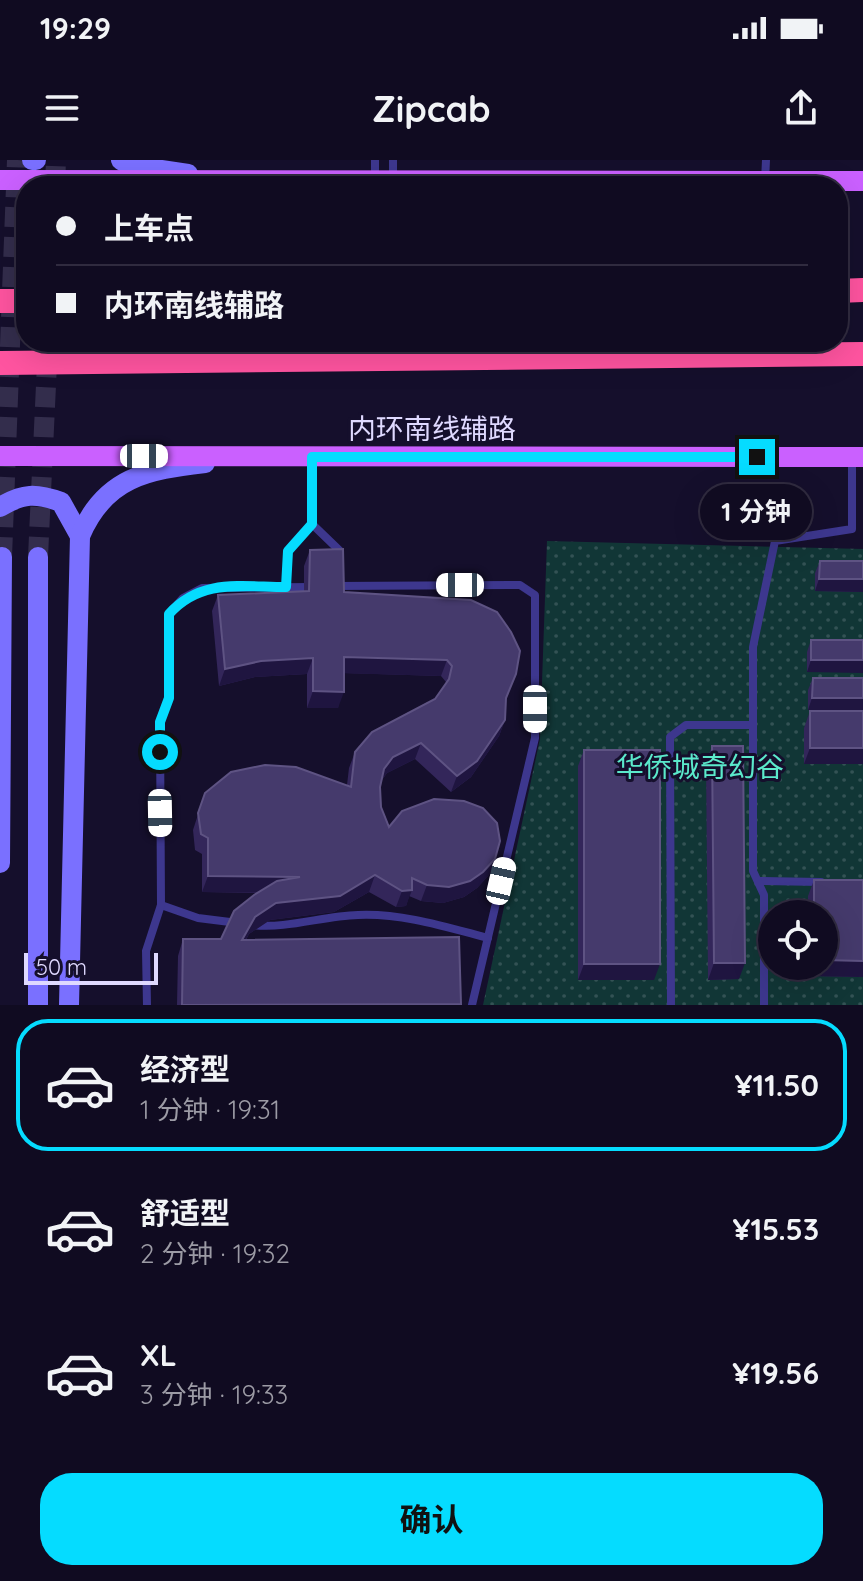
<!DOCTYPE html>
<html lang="zh">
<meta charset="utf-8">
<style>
:root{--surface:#100b21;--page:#19142a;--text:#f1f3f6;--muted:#9c9ba5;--line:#302b3f;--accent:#05dcff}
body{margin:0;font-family:Quicksand,"Noto Sans SC",sans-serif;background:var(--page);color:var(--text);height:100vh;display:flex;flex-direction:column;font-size:30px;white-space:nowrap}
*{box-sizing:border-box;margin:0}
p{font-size:26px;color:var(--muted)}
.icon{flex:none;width:44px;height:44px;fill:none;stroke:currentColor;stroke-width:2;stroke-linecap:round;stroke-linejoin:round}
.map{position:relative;height:845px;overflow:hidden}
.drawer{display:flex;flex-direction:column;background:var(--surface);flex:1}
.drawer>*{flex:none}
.guide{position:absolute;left:16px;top:16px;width:832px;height:176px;border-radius:32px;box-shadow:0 8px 32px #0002,0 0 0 2px var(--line);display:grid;align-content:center;height:176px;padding:0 40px;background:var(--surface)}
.buttons{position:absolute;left:758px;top:740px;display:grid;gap:16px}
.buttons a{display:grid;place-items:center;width:80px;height:80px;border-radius:50%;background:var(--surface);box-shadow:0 8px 32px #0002,0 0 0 2px var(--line);font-size:40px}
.scale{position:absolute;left:24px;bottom:20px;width:134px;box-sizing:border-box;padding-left:8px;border:4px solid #dfd9ff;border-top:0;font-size:22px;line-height:28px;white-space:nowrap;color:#dfd9ff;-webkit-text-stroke:6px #150f2c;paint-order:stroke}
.end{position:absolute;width:36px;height:36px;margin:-18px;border:10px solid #05dcff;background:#111;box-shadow:0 0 0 4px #111}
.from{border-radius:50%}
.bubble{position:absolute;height:56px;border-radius:28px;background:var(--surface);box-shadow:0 8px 32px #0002,0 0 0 2px var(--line);font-size:26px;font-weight:700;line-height:56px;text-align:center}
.car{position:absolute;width:24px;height:48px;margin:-24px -12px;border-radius:10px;box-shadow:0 0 6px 2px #0007;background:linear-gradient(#fff 24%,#345 0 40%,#fff 0 76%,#345 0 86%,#fff 0)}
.guide b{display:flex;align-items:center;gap:28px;height:76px;font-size:30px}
.guide b+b{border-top:2px solid var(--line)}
.guide i{width:20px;height:20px;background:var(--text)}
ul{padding:14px 0 0;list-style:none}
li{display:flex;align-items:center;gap:24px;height:132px;margin:0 16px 12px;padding:0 24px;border:4px solid transparent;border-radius:32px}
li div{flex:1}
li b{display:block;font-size:30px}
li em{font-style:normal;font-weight:700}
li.active{border-color:var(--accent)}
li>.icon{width:72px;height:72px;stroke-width:1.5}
.primary-button{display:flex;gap:16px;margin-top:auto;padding:16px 40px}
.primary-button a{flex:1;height:92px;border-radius:32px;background:var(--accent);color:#111;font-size:32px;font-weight:700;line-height:92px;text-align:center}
.status{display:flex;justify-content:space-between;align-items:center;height:56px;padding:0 40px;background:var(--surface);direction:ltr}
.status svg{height:22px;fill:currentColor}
header{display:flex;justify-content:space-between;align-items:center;height:104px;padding:0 40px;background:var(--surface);font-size:36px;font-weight:700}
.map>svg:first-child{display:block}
</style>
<div class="status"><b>19:29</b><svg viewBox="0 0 49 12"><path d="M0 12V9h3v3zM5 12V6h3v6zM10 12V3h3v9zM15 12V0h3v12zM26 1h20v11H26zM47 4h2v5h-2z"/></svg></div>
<header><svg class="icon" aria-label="menu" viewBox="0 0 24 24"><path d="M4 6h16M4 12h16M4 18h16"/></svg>Zipcab<svg class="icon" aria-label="share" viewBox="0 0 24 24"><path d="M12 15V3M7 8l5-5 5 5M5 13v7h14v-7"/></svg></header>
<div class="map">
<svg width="863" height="845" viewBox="0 0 863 845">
<defs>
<pattern id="grass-dots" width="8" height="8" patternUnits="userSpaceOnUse" patternTransform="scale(2)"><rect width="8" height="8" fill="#113636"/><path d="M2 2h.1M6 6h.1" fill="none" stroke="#335254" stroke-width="1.8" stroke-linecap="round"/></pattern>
</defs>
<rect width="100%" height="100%" fill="#150f2c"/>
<path fill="url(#grass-dots)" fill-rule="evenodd" d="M547,381l316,8v456h-380l57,-266zM772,754h52v52h-52z"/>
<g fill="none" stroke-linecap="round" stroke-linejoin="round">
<g stroke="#332d4c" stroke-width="20" stroke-dasharray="20 10" stroke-linecap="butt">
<path d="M55,26l1,-26"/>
<path d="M2,397l15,-397"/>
<path d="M38,397l10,-215"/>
</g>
<g stroke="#3d378e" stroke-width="8">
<path d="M375,0v20"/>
<path d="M393,0v20"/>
<path d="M765,21l1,-21"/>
<path d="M312,364v-67"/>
<path d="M333,426l187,-1 15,10v143l-63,267"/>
<path d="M286,427l2,-36 24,-27 28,27v8"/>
<path d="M758,721l63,1"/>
<path d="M161,745l37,13 40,5"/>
<path d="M252,765c36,4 70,-9 106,-10 44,-2 88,12 130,23"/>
<path d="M147,845l-1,-54 15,-46 -1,-183 9,-24v-84l14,-16 19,-10 109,-1"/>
<path d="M671,845l-1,-268 16,-12h67"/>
<path d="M764,845v-110l-11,-24v-224l22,-106 77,-12v-71"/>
</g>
<g stroke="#7a70ff" stroke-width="20">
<path d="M32,0h4"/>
<path d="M121,0l8,5 59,9"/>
<path d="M0,347c23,-14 36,-14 61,-5l19,34"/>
<path d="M38,397v448"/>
<path d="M0,703l2,-306"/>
<path d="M69,845l11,-469c25,-59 67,-66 125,-73"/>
</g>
<g stroke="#ca60ff" stroke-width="20">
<path d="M0,20l863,1"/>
<path d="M0,296l863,1"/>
</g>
<g stroke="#ff54a0" stroke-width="24">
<path d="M838,131l25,-1"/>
<path d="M0,141h26"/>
<path d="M0,203l863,-9"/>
</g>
</g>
<g fill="#33265a">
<path d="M310,390l34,42 127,8 35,101 -1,19 -6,16 -28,41 -20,15 -36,-33 -28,14 -5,7 -2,7 1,20 8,20 106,32 -6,16 -12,13 -13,9 -21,6 -22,-2 -12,-5 -3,10 -10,1 -27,-15 -35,20 -64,8 -21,14 -3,6 215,65h-284l1,-49 5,-17h38l37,-46 -56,-1v-38l-7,-4 -2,-20 12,-37 142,-8 2,-17 6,-16 80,-53 11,-15v-2l-5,-6 -97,-3 -6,35h-31v-34l-52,3 -36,9 -7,-75 6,-16 86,-4v-25z"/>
<path d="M820,401h43v31l-48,-1v-18z"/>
<path d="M811,480h52l-56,32v-20z"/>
<path d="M813,518h50v33l-55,-1v-20z"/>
<path d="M810,551h53v53h-59v-36z"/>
<path d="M712,586l27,233 -31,1 -2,-218z"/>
<path d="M584,590l70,230h-76v-214z"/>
<path d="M814,720h49v97l-56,-1v-10h17v-52h-16v-18z"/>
</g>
<g fill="#1f1540">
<path d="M819,419h44v13l-48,-1z"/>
<path d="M344,497l103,3 -6,16 -103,-3z"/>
<path d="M313,498l-6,16 -52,3 -36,9 6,-17 36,-8z"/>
<path d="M811,500h52v13l-56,-1z"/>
<path d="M313,531l31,1 -6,16h-31z"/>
<path d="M812,538h51v13l-55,-1z"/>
<path d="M505,560l-6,16 -28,41 -20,15 6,-16z"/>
<path d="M421,583l-6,16 -28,14 -9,12 6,-16 9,-12z"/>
<path d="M810,588h53v16h-59z"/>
<path d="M495,699l-6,16 -12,13 -13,9 -21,6 -22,-2 6,-16z"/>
<path d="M375,715l-6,17 -35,20 -64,8 -21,14 -13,22 6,-16 13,-23 21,-14z"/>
<path d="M208,716l92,1 -6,16 -92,-1z"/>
<path d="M412,730l-6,16 -10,1 6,-16z"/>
<path d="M824,800l39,1v16l-56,-1 4,-10h13z"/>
<path d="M714,803h31l-6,16 -31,1z"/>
<path d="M584,804h76l-6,16h-76z"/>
</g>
<g fill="#453a6c" stroke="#5e5383" stroke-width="2">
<path d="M343,389l1,43 127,8 26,12 14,20 9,19 -4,23 -10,24 -1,22 -28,41 -20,15 -36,-33 -28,14 -9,12 -4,18 1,20 8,20 13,-16 32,-12 30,2 19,7 14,15 3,18 -5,18 -12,13 -13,9 -21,6 -22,-2 -15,-7v12l-10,1 -27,-16 -35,21 -64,7 -21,14 -13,23 217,-3 2,67 -279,1 1,-66h38l13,-28 20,-16 23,-14 23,-4 -92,-1v-38l-7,-4 -3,-21 7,-20 26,-21 34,-7 31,2 55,20 4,-35 17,-20 63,-33 14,-20 3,-13 -5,-6 -103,-3v35l-31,-1v-33l-52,3 -36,8 -7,-74 91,-4 1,-41z"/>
<path d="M820,401h43v18h-44z"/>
<rect x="811" y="480" width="52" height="20"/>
<path d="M813,518h50v20h-51z"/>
<rect x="810" y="551" width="53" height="37"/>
<path d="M712,586h31l2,217h-31z"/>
<rect x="584" y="590" width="76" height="214"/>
<path d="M814,720h49v81l-39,-1v-46h-10z"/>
</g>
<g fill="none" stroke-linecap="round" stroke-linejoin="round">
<path stroke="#05dcff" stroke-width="10" d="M160,592v-30l9,-24v-84c32,-36 72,-27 117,-27l2,-36 24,-27v-67h445"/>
</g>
<g text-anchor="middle" stroke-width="6" stroke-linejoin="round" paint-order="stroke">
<g font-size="28" fill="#dfd9ff" stroke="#150f2c">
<text x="432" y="279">内环南线辅路</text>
</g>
<g font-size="28" fill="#5be9cb" stroke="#150f2c">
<text x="700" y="617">华侨城奇幻谷</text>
</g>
</g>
</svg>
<div class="buttons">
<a><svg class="icon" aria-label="locate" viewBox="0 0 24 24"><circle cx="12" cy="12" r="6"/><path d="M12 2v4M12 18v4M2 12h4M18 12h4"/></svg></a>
</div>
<div class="scale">50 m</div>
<i class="end from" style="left:160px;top:592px"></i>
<i class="end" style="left:757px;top:297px"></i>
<div class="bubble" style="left:700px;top:324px;width:112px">1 分钟</div>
<i class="car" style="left:144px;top:296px;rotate:90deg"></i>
<i class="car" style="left:460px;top:425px;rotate:270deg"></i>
<i class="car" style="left:535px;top:549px;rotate:180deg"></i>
<i class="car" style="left:160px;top:653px;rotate:179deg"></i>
<i class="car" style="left:501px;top:721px;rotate:13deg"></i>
<div class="guide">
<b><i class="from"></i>上车点</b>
<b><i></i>内环南线辅路</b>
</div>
</div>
<section class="drawer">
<ul>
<li class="active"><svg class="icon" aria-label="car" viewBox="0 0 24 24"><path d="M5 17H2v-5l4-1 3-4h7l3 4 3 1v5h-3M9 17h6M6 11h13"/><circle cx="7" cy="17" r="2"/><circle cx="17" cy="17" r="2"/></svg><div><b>经济型</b><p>1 分钟 · 19:31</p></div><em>¥11.50</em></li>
<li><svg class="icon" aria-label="car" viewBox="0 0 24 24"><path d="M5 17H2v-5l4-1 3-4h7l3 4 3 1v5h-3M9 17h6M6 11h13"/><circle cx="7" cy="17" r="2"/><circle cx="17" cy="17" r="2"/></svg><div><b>舒适型</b><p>2 分钟 · 19:32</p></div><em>¥15.53</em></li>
<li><svg class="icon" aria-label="car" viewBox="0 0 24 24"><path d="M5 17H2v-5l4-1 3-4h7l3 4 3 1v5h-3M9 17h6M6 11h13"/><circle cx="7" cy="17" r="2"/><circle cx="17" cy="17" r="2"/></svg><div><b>XL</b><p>3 分钟 · 19:33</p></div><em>¥19.56</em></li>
</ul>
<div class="primary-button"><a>确认</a></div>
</section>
